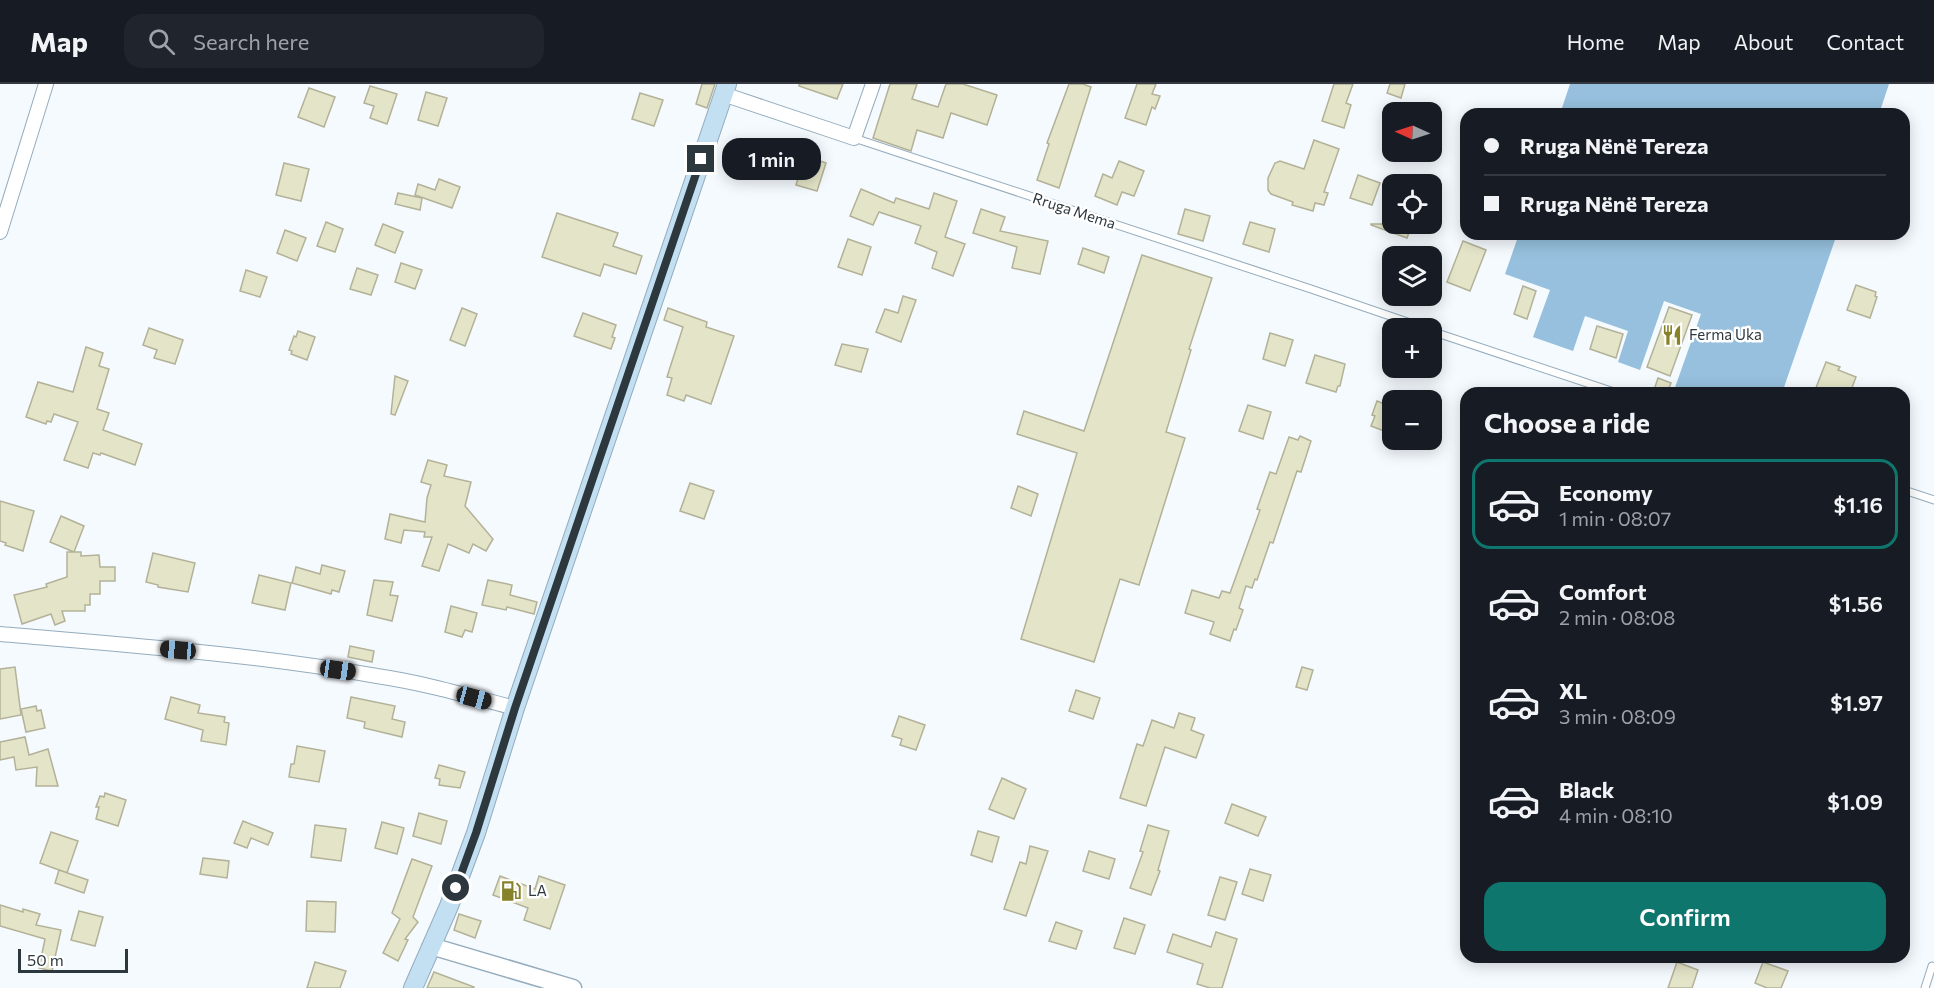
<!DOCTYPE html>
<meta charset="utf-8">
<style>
:root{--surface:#171b24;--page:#20242c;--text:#f1f3f6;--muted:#9ea1a6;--line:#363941;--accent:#0f766e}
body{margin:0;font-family:Commissioner,sans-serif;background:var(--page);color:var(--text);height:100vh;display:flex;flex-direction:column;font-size:22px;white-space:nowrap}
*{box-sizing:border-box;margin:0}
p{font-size:20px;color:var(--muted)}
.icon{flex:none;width:33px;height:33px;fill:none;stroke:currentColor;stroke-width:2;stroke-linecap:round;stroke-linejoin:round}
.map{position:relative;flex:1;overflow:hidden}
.panel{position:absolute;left:1460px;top:303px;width:450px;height:576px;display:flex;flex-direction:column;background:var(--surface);border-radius:18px;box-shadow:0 3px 15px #0003}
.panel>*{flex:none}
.hud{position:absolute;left:1460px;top:24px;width:450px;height:132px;border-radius:18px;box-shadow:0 3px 15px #0003;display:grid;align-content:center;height:132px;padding:0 24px;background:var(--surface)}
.needle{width:39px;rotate:273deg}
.buttons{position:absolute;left:1382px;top:18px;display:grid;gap:12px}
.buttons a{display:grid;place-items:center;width:60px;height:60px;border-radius:12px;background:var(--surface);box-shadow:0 3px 15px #0003;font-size:30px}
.scale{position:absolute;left:18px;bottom:15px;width:110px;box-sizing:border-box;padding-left:6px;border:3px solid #2d373e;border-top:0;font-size:16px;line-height:21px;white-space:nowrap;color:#2d373e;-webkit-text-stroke:4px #fff;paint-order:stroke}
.end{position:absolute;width:27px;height:27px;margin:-14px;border:8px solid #2d373e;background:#fff;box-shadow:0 0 0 3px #fff}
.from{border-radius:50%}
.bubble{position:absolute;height:42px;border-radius:18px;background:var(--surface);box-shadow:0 3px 15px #0003;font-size:20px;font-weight:600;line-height:42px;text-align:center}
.car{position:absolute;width:18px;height:36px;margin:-18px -9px;border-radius:8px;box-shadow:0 0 4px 2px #0007;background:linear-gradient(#222 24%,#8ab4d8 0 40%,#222 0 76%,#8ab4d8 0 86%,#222 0)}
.hud b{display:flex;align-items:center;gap:21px;height:57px;font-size:22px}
.hud b+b{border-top:2px solid var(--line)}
.hud i{width:15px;height:15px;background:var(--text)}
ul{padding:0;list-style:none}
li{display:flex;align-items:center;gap:18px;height:90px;margin:0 12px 9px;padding:0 12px;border:3px solid transparent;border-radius:18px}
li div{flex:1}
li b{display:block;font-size:22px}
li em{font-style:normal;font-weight:600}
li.active{border-color:var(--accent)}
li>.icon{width:54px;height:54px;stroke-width:1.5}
h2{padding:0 24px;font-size:27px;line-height:72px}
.button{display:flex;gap:12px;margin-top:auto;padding:12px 24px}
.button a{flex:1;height:69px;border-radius:18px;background:var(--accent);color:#fff;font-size:24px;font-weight:600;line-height:69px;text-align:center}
header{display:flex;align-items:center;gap:36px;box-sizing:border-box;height:84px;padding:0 30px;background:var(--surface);border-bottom:2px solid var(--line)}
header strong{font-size:28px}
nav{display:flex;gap:33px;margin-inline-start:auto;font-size:21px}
.search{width:420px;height:54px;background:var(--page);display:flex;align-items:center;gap:15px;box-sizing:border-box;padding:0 21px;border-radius:18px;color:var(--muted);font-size:22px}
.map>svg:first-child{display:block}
</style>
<header>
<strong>Map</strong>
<div class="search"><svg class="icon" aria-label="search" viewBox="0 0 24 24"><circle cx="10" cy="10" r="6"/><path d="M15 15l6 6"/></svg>Search here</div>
<nav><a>Home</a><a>Map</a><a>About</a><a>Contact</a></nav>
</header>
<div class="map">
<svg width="1934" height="904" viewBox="0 0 1934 904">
<rect width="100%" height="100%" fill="#f5fafe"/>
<g fill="#96c0dd">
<path d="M1570,0h319l-10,30h-319z"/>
<path d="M1519,150h318l-55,159h-109l28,-79 -37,-13 -24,69 -22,-8 10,-31 -43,-15 -12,35 -40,-14 17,-47 -45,-16z"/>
</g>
<g fill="#e4e4c8" stroke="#b3b298" stroke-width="1.5">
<path d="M702,0h13l-8,24 -11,-4z"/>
<path d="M799,0h44l-6,15 -38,-13z"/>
<path d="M890,0h27l-5,15 26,8 8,-23h17l34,11 -10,30 -36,-12 -8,25 -26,-8 -6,21 -38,-13z"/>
<path d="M1069,0h14l8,3 -32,101 -22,-8 12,-36 -2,-1z"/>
<path d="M1137,0h19l-4,10 8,2 -5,13 -3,-2 -6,18 -21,-7z"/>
<path d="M1334,0h19l-7,19 5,2 -7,23 -22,-7z"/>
<path d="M1390,0h15l-4,14 -14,-5z"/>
<path d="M370,2l27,8 -10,30 -17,-6 4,-12 -10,-3z"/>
<path d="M309,4l26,9 -11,30 -26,-10z"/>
<path d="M426,8l21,6 -9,28 -20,-6z"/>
<path d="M640,9l23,7 -9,26 -22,-7z"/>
<path d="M1314,56l25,9 -15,43 4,1 -4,12 -9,-2 -2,8 -21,-6 1,-3 -22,-8 -3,-4v-12l7,-15 5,-2 24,8z"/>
<path d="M805,72l21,7 -9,28 -21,-6z"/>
<path d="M1119,77l25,10 -10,25 -12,-4 -5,13 -22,-9 8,-22 9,4z"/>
<path d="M284,79l25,6 -8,32 -25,-6z"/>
<path d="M1358,91l22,8 -8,22 -22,-7z"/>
<path d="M439,95l21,8 -8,21 -37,-13 3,-11 17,6z"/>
<path d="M861,105l33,14 2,-5 33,11 5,-16 23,8 -12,36 20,7 -12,32 -21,-8 5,-16 -22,-9 6,-17 -42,-14 -6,13 -23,-9z"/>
<path d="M398,109l24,5 -2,12 -25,-6z"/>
<path d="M981,125l24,8 -5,14 48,10 -8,33 -28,-6 5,-21 -44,-14z"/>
<path d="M1185,125l25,7 -7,25 -25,-7z"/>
<path d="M557,129l61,20 -5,13 29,10 -6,18 -32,-10 -4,12 -58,-19z"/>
<path d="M326,138l17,7 -8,23 -18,-6z"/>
<path d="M1250,138l25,7 -6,23 -26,-8z"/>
<path d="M383,140l20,8 -8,21 -20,-8z"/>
<path d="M1371,140h41l-5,14 -36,-13z"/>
<path d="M285,146l21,8 -9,23 -20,-8z"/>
<path d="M848,155l23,8 -9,28 -24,-8z"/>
<path d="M1463,157l23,9 -16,41 -23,-9z"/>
<path d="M1083,164l26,9 -5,16 -26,-9z"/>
<path d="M1142,171l70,23 -23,71 2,1 -25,82 19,6 -46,147 -19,-6 -26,83 -73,-23 56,-186 -60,-19 7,-23 60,20z"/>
<path d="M401,179l21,7 -7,19 -20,-7z"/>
<path d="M357,184l21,7 -7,20 -21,-6z"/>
<path d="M246,186l21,7 -7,20 -20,-6z"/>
<path d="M1856,201l20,7 -1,4 2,1 -7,21 -23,-8z"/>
<path d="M1523,202l13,5 -9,28 -13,-5z"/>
<path d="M903,212l13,4 -15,42 -25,-10 9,-23 13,4z"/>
<path d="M1669,223l23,8 -22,61 -23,-9z"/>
<path d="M462,224l15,6 -12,32 -15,-6z"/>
<path d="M668,224l39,14 -1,5 28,9 -23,68 -25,-9 -2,6 -17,-6 5,-17 -5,-1 16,-50 -19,-7z"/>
<path d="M583,229l33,12 -4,12 3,1 -4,11 -37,-13z"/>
<path d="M1597,242l26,8 -7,24 -26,-9z"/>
<path d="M149,244l34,12 -8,24 -21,-6 3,-8 -14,-5z"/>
<path d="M298,247l17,6 -8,23 -16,-6 1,-3 -3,-1 5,-14 2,1z"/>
<path d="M1270,249l23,7 -8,26 -22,-7z"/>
<path d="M842,260l26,5 -7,23 -26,-7z"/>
<path d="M86,263l17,6 -4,13 10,3 -12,40 12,4 -6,17 39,14 -7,21 -34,-12 -1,2 -7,-2 -5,15 -24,-8 14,-38 -24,-8 -3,8 -4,-1 -1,3 -20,-7 12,-35 35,10z"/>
<path d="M1315,271l30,9 -5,22h-2l-2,6 -30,-9z"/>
<path d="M1826,278l14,5 -2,3 18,7 -6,16h-36z"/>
<path d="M395,292l13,5 -13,34 -4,-1z"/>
<path d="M1658,294l13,5 -4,10h-14z"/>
<path d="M1377,317l15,6v27l-21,-8 4,-10 -3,-1z"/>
<path d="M1248,321l23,7 -8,27 -24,-8z"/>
<path d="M1300,352l11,5 -10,31 -4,-1 -24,72 -3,-1 -13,38 -2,-1 -3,9 -6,-2 -7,22 4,2 -7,20 -2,-1 -4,12 -20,-7 4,-12 -29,-9 7,-23 27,8 3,-7 8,2 30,-83 -3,-1 13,-37 6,2 13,-37 9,3z"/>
<path d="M428,376l19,5 -3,11 27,6 -6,24 28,33 -7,12 -13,-7 -4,9 -21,-9 -9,27 -17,-5 10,-29h-8l1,-5 -21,-2 -3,13 -16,-4 5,-25 35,8 2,-24 4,-13 -10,-3z"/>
<path d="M690,399l24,8 -10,28 -24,-8z"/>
<path d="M1018,402l20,8 -7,22 -20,-8z"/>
<path d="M0,417l34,10 -11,40 -18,-6 1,-2 -6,-2z"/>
<path d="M61,432l23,10 -10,26h7v4l18,-1 1,12h15v14h-15v13h-10v11h-5v6h-23l3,10 -10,4 -4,-11 -29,10 -8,-29 33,-8 -1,-3 21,-7v-25h7l-24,-10z"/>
<path d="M153,469l42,10 -7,29 -30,-5v-2l-12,-3z"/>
<path d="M322,481l23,6 -6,21 -7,-2 -1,4 -39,-11 4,-16 24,7z"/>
<path d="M259,491l32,8 -6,27 -33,-7z"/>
<path d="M374,496l19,2 -3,13 8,1 -6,25 -25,-6z"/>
<path d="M488,496l24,5 -2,10 27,7 -3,12 -27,-7 -1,3 -24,-5z"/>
<path d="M451,522l26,7 -5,19 -7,-2 -3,7 -17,-5z"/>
<path d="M350,562l24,5 -2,11 -24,-5z"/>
<path d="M15,583l6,48 -21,4v-50z"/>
<path d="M1302,583l11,3 -6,20 -11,-3z"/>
<path d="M1076,606l24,8 -7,21 -24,-8z"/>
<path d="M171,613l29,8 -2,8 27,4 -1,5 5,1 -3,22 -25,-4 2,-11 -38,-11z"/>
<path d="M351,613l44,9 -3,13 13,3 -3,15 -38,-9 1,-6 -18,-4z"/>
<path d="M36,622l1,5 4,-1 4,18 -19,4 -5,-23z"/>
<path d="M1179,629l16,5 -4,12 13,5 -8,23 -31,-11 -19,59 -26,-8 17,-54 6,2 9,-26 22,8z"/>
<path d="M899,632l26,9 -9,25 -16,-5 2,-6 -10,-3z"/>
<path d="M25,653l4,18 19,-6 10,37h-22l1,-19 -21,3 -2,-13 -14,3v-18z"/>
<path d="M297,662l28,5 -6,31 -30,-5 2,-13h3z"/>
<path d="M439,681l26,7 -5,16 -21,-3 1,-6 -5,-1z"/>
<path d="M1002,694l24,11 -12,30 -25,-10z"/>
<path d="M105,709l21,7 -8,26 -22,-7 3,-12h-3l4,-11 4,1z"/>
<path d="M1232,720l34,13 -8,19 -33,-13z"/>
<path d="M419,729l28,8 -6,23 -28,-8z"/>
<path d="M243,737l30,12 -5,12 -17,-7 -4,10 -13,-5z"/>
<path d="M382,738l22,6 -7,26 -22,-6z"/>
<path d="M315,741l31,4 -5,32 -30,-4z"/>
<path d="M1148,741l21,6 -11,39 2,1 -9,24 -21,-7 13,-36 -3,-1z"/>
<path d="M978,747l21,6 -7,25 -21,-7z"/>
<path d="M51,748l27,9 -11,32 -27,-10z"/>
<path d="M1030,762l18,5 -22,65 -22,-7 16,-47 6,2z"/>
<path d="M1089,767l26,8 -6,20 -26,-8z"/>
<path d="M203,774l26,3 -2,17 -27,-4z"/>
<path d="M412,775l20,7 -19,51 5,5 -13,17 3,1 -10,21 -15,-8 17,-34 -8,-6z"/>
<path d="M1250,785l21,6 -8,26 -21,-7z"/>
<path d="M59,786l29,10 -4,13 -29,-10z"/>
<path d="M500,792l35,13 4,-13 26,9 -15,44 -26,-9 4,-12 -35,-13z"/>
<path d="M1220,793l17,5 -12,38 -17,-5z"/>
<path d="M307,817l29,1 -1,30 -29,-1z"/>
<path d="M0,821l23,7v-3l17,5 -4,11 25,5 -9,41 -13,-3 6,-29 -45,-13z"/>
<path d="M79,827l24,6 -8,29 -24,-6z"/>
<path d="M459,830l22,7 -6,17 -21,-8z"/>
<path d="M1124,834l21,7 -10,29 -21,-6z"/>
<path d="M1056,838l26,9 -6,18 -27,-8z"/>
<path d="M1216,848l21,7 -15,49h-12l-13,-4 6,-20 -36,-12 6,-18 38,13z"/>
<path d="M315,878l31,9 -6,17h-33z"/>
<path d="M1677,878l21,8 -6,18h-24z"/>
<path d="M1763,878l25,9 -7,17h-14l-12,-5z"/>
<path d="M434,888l40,15v1h-47z"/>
</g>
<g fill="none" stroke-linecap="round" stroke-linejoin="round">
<g stroke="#94acbd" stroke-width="9">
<g id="service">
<path d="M854,54l457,151 114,39"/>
<path d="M1431,247l186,62"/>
<path d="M1904,406l30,10"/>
<path d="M1925,904l7,-22 2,1"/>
</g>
</g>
<g stroke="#94acbd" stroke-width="16">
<g id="minor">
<path d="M723,10l131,44 19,-54"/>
<path d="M0,148l46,-148"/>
<path d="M0,550c126,11 252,20 377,42 47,7 92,20 138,32"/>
</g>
</g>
<g stroke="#94acbd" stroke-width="19">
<path id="tertiary" d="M431,862l142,42"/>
</g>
<g stroke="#94acbd" stroke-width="20">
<path id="secondary" d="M413,904l36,-82 27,-73 39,-125 212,-624"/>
</g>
<use href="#service" stroke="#fff" stroke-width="7"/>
<use href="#minor" stroke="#fff" stroke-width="14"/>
<use href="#tertiary" stroke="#fff" stroke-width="16"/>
<use href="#secondary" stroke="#c2e0f2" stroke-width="18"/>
</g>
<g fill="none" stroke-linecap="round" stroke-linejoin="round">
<path stroke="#2d373e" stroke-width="8" d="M456,804l20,-55 39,-125 186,-549"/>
</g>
<defs>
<g id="restaurant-bare" transform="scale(1.62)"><path d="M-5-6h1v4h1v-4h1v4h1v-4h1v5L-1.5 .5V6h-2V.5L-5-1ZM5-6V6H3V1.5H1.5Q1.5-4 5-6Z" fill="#87822a" stroke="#fff" stroke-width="2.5" paint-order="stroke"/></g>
<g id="fuel-bare" transform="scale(1.62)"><path d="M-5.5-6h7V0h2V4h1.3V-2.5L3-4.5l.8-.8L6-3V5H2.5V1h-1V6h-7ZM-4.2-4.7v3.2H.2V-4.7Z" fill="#87822a" stroke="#fff" stroke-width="2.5" paint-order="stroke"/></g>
</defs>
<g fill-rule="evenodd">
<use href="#restaurant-bare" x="1672" y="251"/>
<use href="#fuel-bare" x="511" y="807"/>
</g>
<g text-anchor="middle" stroke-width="5" stroke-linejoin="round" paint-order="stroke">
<g font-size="15" fill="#2d373e" stroke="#fff">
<text transform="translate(1074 127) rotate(18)" y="5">Rruga Mema</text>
</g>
<g font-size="15" fill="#2d373e" stroke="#fff" text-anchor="start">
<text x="1689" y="256">Ferma Uka</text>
<text x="528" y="812">LA</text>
</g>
</g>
</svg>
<div class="buttons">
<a><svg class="needle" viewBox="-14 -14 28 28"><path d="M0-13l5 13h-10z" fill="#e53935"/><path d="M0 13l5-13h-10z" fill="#9ea1a6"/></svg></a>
<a><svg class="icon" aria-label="locate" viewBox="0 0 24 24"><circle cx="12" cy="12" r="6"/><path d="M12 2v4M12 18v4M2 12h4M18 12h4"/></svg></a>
<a><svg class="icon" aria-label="layers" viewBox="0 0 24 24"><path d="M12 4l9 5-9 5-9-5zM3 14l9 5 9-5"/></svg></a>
<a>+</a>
<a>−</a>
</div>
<div class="scale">50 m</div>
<i class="end from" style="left:456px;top:804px"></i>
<i class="end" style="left:701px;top:75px"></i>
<div class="bubble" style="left:722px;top:54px;width:99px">1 min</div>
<i class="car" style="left:178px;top:566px;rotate:275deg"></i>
<i class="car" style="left:338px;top:586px;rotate:98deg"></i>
<i class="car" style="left:474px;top:614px;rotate:105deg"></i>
<div class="hud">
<b><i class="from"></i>Rruga Nënë Tereza</b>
<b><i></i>Rruga Nënë Tereza</b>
</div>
<section class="panel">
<h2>Choose a ride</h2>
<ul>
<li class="active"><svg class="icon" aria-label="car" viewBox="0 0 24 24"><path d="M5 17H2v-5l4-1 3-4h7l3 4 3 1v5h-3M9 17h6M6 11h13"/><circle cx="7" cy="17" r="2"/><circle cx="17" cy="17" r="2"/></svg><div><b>Economy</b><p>1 min · 08:07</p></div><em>$1.16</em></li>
<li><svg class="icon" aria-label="car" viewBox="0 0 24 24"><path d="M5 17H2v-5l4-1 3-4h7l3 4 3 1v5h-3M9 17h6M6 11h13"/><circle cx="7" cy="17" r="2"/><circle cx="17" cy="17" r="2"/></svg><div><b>Comfort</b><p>2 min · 08:08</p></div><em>$1.56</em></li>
<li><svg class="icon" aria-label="car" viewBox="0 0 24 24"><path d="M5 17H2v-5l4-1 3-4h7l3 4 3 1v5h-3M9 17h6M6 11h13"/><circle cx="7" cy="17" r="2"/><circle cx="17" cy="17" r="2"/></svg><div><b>XL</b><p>3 min · 08:09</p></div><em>$1.97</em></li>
<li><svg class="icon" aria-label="car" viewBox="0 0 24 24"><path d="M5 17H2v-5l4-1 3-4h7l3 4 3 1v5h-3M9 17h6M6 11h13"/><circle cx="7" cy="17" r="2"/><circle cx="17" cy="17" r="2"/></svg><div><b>Black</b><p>4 min · 08:10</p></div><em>$1.09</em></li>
</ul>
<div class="button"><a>Confirm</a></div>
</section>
</div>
